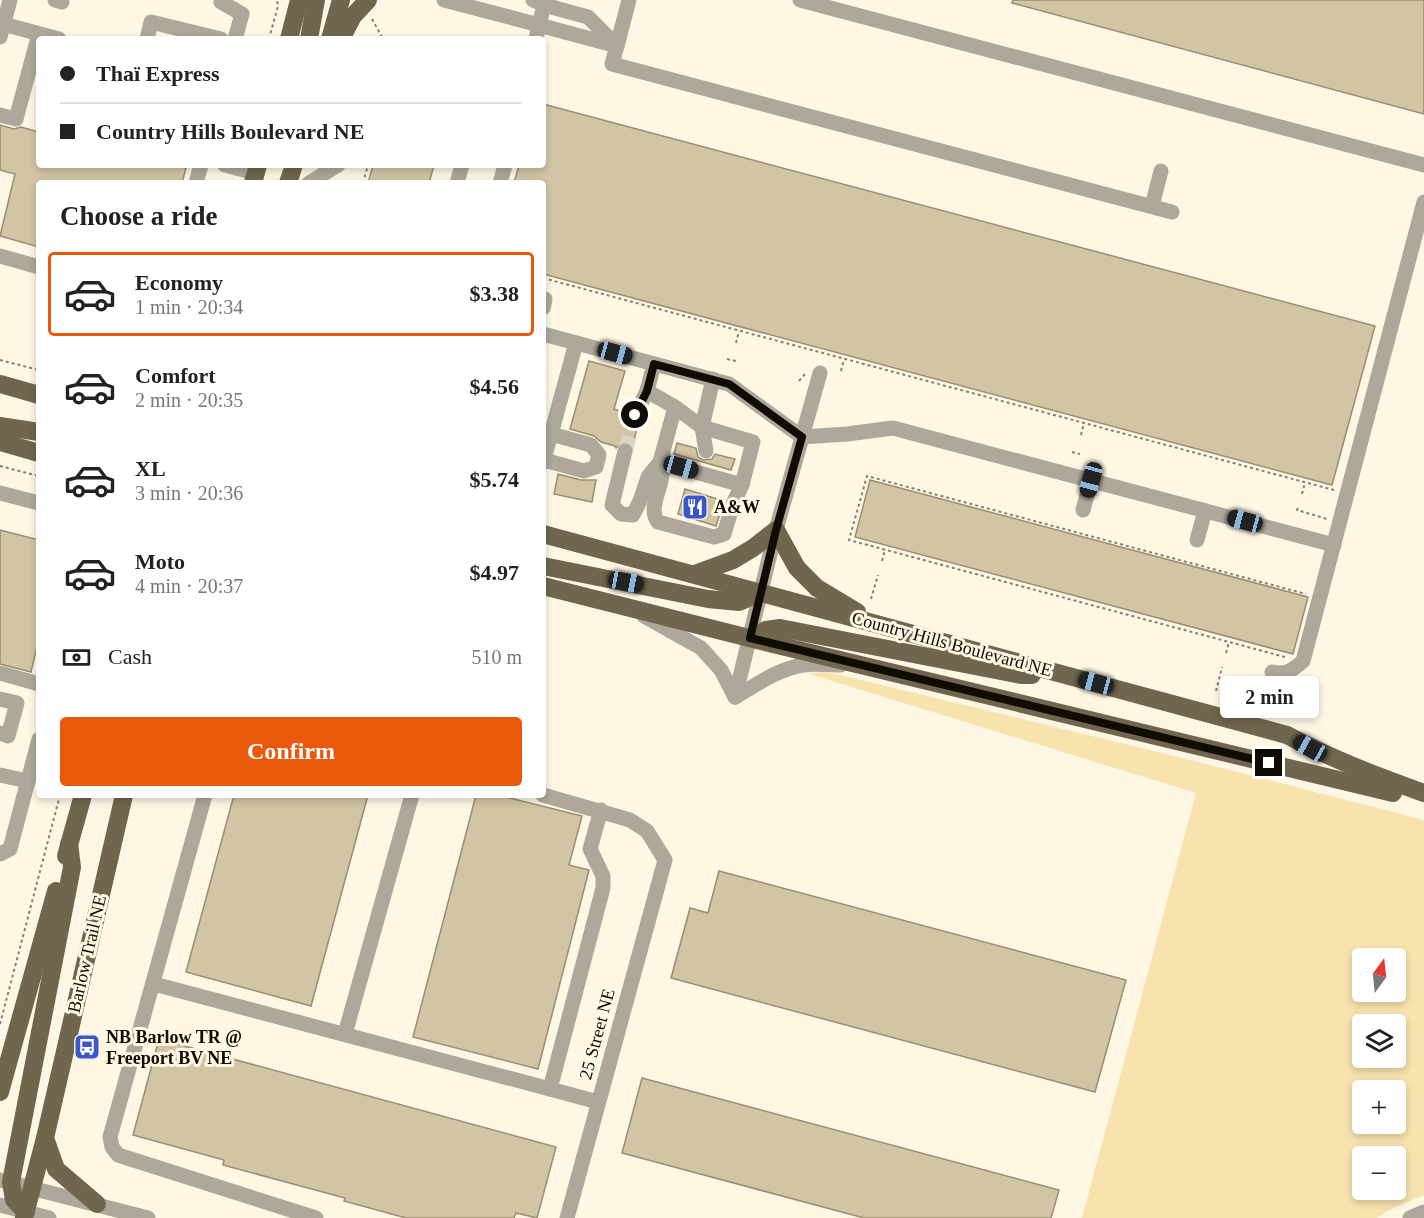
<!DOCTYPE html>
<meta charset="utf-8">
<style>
:root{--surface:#fff;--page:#f6f6f6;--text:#222;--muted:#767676;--line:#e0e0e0;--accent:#ea580c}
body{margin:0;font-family:Georgia,serif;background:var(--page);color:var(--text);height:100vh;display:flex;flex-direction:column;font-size:22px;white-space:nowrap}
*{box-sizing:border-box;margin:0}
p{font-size:20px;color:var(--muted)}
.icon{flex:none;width:33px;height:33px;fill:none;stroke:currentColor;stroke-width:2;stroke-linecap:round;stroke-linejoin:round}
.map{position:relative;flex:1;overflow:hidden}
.details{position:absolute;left:36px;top:180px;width:510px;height:618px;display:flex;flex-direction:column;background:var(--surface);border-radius:6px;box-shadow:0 3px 9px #0003}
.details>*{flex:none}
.guide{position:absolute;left:36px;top:36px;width:510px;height:132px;border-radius:6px;box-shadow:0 3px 9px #0003;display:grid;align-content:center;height:132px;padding:0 24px;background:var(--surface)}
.needle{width:39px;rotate:15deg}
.fabs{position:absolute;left:1352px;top:948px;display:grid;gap:12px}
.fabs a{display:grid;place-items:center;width:54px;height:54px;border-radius:6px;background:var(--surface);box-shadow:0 3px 9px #0003;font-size:30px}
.end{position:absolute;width:27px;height:27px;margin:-14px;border:8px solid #100b03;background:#fff;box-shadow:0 0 0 3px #fff}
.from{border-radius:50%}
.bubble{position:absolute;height:42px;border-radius:6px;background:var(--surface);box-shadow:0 3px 9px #0003;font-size:20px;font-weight:600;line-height:42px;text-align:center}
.car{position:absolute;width:18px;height:36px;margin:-18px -9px;border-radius:8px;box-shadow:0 0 4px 2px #0007;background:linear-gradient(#222 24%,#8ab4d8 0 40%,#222 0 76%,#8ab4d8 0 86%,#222 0)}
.guide b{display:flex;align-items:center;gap:21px;height:57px;font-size:22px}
.guide b+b{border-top:2px solid var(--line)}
.guide i{width:15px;height:15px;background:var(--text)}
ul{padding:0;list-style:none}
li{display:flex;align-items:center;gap:18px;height:84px;margin:0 12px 9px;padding:0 12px;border:3px solid transparent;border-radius:6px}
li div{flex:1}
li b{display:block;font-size:22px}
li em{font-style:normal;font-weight:600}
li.active{border-color:var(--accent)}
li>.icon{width:54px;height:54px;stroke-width:1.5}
h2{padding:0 24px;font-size:27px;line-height:72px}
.pay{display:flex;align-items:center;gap:15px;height:66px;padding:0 24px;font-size:22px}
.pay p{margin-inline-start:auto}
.button{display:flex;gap:12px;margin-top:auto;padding:12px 24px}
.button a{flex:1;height:69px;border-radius:6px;background:var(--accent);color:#fff;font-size:24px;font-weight:600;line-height:69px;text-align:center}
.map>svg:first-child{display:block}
</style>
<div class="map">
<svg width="1424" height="1218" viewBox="0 0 1424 1218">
<rect width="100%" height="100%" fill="#fff7e4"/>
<path fill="#f8e3af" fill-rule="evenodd" d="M828,672l363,88 233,60v375l-37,16 -10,7h-295l114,-425 -390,-120zM1362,958h33v34h-33zM1362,1024h33v34h-33zM1362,1090h33v34h-33zM1362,1156h33v34h-33z"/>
<g fill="#d2c5a6" stroke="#9a8e70" stroke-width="1.5">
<path d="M1013,0h411v114l-412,-111z"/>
<path d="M543,104l832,222 -43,159 -789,-211v-91h-29l5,-18h24z"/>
<path d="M0,125l14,4 7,-2 18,5v33h138l9,3 -4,15h-143v64l-39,-11 15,-62 -15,-4z"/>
<path d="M373,165h61l-5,18h-61z"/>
<path d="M589,361l36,10 -11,38 12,4 1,7 3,3 8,1 -5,21 -5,-3h-5l-7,6 -1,-2 -14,-4 -7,-6 -24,-7z"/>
<path d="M677,443l19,5 2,9 5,3 9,-1 3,-5 20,5 -4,11 -57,-16z"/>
<path d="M558,474l23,6h15l-4,22 -38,-8z"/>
<path d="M870,480l438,117 -15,57 -438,-117z"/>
<path d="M685,489l39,12 -8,25 -38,-12z"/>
<path d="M0,530l39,10v98l-8,34 -31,-8z"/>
<path d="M234,795h134l-57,211 -125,-34z"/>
<path d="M476,795h22l84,21 -13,49 20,5 -51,199 -125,-32z"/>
<path d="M719,871l407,109 -31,112 -424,-114 19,-70 18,5z"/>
<path d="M159,1039l397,108 -19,71 -21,-5 -2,5h-108l-62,-17 1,-3 -122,-33 1,-5 -91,-25z"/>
<path d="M642,1078l417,112 -8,28h-187l-242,-65z"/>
</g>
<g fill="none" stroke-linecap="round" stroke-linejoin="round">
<path stroke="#dbd4c2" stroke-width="15" stroke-dasharray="15 8" stroke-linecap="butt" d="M625,451l10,-36"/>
<g stroke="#868072" stroke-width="2" stroke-dasharray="3 3" stroke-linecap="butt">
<path d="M372,19l10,18"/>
<path d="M269,39l9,-33 -1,-6"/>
<path d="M363,183l5,-18"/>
<path d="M543,278l791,212"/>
<path d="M736,343l3,-12"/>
<path d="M727,359l9,2"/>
<path d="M0,360l39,10"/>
<path d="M841,371l3,-12"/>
<path d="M799,381l6,-7"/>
<path d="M1081,435l3,-12"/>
<path d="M1072,452l8,2"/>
<path d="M0,466l39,10"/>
<path d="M1302,494l3,-11"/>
<path d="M1298,508l-1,2 30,9"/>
<path d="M882,561l3,-12"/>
<path d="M871,599l7,-24"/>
<path d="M1226,653l3,-11"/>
<path d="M1285,657l-436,-117 18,-64 439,118"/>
<path d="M1216,691l6,-24"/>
<path d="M0,1024l60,-229"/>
</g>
<g stroke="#ada89a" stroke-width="15">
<path d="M55,0l7,2"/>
<path d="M444,0l95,25 5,-20 -11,-5"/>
<path d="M800,0l624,165"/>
<path d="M221,2l21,12 -7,25"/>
<path d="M544,5l44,12 27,27"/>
<path d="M3,24l56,15"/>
<path d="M0,37l10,-37"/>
<path d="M147,39l4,-17 70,17"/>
<path d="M536,39l3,-14 78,21 -5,18 560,148"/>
<path d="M617,46l12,-46"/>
<path d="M0,115l16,4 23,-85"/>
<path d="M225,165l30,8"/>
<path d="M196,183l5,-18"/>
<path d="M309,183l29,-18"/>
<path d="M457,183l5,-18"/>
<path d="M500,183l5,-18"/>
<path d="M1152,206l9,-35"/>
<path d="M0,256l39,11"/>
<path d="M543,308l2,-9"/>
<path d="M543,334l186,50 73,53 45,-3 46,-6 441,117"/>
<path d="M654,364l-7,27 28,16 -15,55 82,23 11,-43 -51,-15 -27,-20"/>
<path d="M635,415l12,-24"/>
<path d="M625,451l-13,54 9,9 12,1 7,-14 8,-24 12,-15"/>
<path d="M706,451l-4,-24 11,-48"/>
<path d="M544,460l40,11 12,-4 3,-12 -8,-10 -40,-11"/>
<path d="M660,462c1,3 2,6 2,10 1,15 -15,36 -4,50l56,15 10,-3 9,-30 9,-19"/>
<path d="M543,463l33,-120"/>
<path d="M0,493l39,10"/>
<path d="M1083,510l8,-30"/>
<path d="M1197,540l8,-29"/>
<path d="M644,616l57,32 20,22 14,27"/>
<path d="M1272,672c14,4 22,-3 31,-11l121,-459"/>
<path d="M0,673l39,11"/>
<path d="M735,697l41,-167 44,-157"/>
<path d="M735,697c21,-12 43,-28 68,-32 12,-2 26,0 38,0"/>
<path d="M0,699l17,4 -9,33 -8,-3"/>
<path d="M0,775l28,6"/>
<path d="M205,795l-95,342 2,10 6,8 198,63"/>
<path d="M543,795l87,25 17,11 18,29 -98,358"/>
<path d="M0,854l10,-5 29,-110"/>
<path d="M154,984l396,105"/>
<path d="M345,1034l67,-239"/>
<path d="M598,1102l-48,-13 53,-201v-12l-13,-27 11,-39"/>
<path d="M0,1180l148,38"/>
<path d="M0,1205l49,13"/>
<path d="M1410,1218l14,-6"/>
</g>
<g stroke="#70664e" stroke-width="18">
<path d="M289,39l10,-39"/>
<path d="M309,39l7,-39"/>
<path d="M330,39l11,-39"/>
<path d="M341,39l12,-23 15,-16"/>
<path d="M253,183l5,-18"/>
<path d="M288,183l6,-18"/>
<path d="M0,384l39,11"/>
<path d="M0,426l39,6"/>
<path d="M0,442l39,11"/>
<path d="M543,534l744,201c44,24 90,41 137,58"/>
<path d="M543,566l165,33 31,3 22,-10"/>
<path d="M695,574l38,-14 20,-12 23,-18 21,38 20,20 40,24"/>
<path d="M543,586l226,57 624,150"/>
<path d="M750,638l16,-8 14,-2 241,47h11"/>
<path d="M66,856l17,-61"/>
<path d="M0,1092l56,-201"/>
<path d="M45,1138l11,31 41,35"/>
<path d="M26,1212l-12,-12 -3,-18 61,-315 -3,-23"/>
<path d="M24,1218l21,-80 79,-343"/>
</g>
</g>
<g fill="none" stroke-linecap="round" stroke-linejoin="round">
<path stroke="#100b03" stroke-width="8" d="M635,415l12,-24 7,-27 75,20 73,53 -26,93 -26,108 519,125"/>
</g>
<defs>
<g id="restaurant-square" transform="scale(1.35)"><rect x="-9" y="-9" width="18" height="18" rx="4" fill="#3a56c8" stroke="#fff7e4"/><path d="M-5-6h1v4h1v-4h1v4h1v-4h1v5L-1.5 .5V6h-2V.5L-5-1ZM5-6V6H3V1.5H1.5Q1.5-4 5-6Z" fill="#fff"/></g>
<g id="bus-square" transform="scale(1.35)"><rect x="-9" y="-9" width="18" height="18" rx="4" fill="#3a56c8" stroke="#fff7e4"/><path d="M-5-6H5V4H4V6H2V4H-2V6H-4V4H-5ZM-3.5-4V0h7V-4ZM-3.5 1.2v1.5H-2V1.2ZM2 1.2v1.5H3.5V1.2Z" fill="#fff"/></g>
</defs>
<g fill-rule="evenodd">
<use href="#restaurant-square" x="695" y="507"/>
<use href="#bus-square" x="87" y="1047"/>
</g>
<g text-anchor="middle" stroke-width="6" stroke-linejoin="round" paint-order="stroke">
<g font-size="18" font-weight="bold" fill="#100b03" stroke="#fff7e4" text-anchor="start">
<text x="714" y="513">A&amp;W</text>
<text x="106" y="1043">NB Barlow TR @<tspan x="106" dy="21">Freeport BV NE</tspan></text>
</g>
<g font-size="18" fill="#100b03" stroke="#fff7e4">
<text transform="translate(952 644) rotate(15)" y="6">Country Hills Boulevard NE</text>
<text transform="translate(87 954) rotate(-77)" y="6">Barlow Trail NE</text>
<text transform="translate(597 1034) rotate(-75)" y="6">25 Street NE</text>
</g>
</g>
</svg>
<div class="fabs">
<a><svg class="needle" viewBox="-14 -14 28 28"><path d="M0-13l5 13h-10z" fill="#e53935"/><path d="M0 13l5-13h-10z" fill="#767676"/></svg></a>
<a><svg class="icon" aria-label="layers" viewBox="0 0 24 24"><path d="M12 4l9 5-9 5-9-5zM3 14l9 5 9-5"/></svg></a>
<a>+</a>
<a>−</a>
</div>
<i class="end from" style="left:635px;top:415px"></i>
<i class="end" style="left:1269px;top:763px"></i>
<div class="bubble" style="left:1220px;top:676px;width:99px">2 min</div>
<i class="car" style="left:615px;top:353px;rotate:105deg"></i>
<i class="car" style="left:681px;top:467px;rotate:106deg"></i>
<i class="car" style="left:1091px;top:480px;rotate:195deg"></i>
<i class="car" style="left:1245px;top:521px;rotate:285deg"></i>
<i class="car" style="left:626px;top:582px;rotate:101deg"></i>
<i class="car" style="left:1096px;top:683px;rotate:285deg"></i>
<i class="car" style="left:1310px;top:748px;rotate:299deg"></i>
<div class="guide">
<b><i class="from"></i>Thaï Express</b>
<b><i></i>Country Hills Boulevard NE</b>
</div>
<section class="details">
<h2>Choose a ride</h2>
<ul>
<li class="active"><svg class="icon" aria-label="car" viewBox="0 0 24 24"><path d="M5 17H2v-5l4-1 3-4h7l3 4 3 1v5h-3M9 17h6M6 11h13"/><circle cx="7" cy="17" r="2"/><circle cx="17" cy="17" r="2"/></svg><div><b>Economy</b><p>1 min · 20:34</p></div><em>$3.38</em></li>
<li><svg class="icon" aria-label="car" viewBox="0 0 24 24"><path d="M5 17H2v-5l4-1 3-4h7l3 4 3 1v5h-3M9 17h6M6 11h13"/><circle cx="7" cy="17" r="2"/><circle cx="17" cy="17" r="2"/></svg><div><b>Comfort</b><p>2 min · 20:35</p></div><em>$4.56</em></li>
<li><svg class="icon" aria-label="car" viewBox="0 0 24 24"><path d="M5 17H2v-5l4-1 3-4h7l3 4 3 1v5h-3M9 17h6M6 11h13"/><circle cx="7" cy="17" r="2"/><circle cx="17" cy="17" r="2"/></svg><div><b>XL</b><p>3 min · 20:36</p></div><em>$5.74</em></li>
<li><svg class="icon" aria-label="car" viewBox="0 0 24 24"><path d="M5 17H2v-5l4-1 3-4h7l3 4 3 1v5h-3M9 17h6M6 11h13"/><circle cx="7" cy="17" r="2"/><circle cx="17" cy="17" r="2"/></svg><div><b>Moto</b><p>4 min · 20:37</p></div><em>$4.97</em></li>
</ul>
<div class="pay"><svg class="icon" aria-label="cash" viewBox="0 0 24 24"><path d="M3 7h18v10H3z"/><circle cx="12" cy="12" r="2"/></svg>Cash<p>510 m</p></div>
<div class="button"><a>Confirm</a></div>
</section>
</div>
